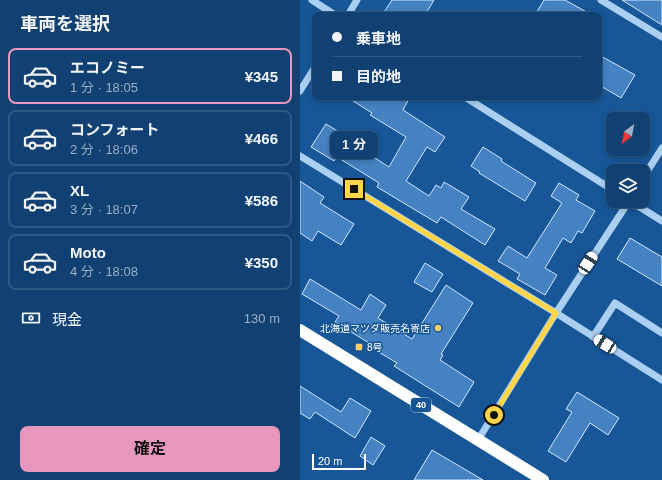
<!DOCTYPE html>
<html lang="ja">
<meta charset="utf-8">
<style>
:root{--surface:#114172;--page:#1a4877;--text:#f1f3f6;--muted:#9cafc4;--line:#305a84;--accent:#e797bd}
body{margin:0;font-family:Arial,"Noto Sans JP",sans-serif;background:var(--page);color:var(--text);height:100vh;display:flex;flex-direction:column;font-size:15px;white-space:nowrap}
*{box-sizing:border-box;margin:0}
p{font-size:13px;color:var(--muted)}
.icon{flex:none;width:22px;height:22px;fill:none;stroke:currentColor;stroke-width:2;stroke-linecap:round;stroke-linejoin:round}
.map{position:relative;flex:1;overflow:hidden}
.details{display:flex;flex-direction:column;background:var(--surface);width:300px}
.details>*{flex:none}
.top-card{position:absolute;left:12px;top:12px;width:290px;height:88px;border-radius:8px;box-shadow:0 2px 6px #0003,0 0 0 1px var(--line);display:grid;align-content:center;height:88px;padding:0 20px;background:var(--surface)}
.needle{width:26px;rotate:212deg}
.fabs{position:absolute;left:306px;top:112px;display:grid;gap:8px}
.fabs a{display:grid;place-items:center;width:44px;height:44px;border-radius:8px;background:var(--surface);box-shadow:0 2px 6px #0003,0 0 0 1px var(--line);font-size:20px}
.scale{position:absolute;left:12px;bottom:10px;width:54px;box-sizing:border-box;padding-left:4px;border:2px solid #fff;border-top:0;font-size:11px;line-height:14px;white-space:nowrap;color:#fff;-webkit-text-stroke:3px #175798;paint-order:stroke}
.end{position:absolute;width:18px;height:18px;margin:-9px;border:5px solid #ffd54a;background:#111;box-shadow:0 0 0 2px #111}
.from{border-radius:50%}
.bubble{position:absolute;height:28px;border-radius:8px;background:var(--surface);box-shadow:0 2px 6px #0003,0 0 0 1px var(--line);font-size:13px;font-weight:700;line-height:28px;text-align:center}
.car{position:absolute;width:12px;height:24px;margin:-12px -6px;border-radius:5px;box-shadow:0 0 3px 1px #0007;background:linear-gradient(#fff 24%,#345 0 40%,#fff 0 76%,#345 0 86%,#fff 0)}
.top-card b{display:flex;align-items:center;gap:14px;height:38px;font-size:15px}
.top-card b+b{border-top:1px solid var(--line)}
.top-card i{width:10px;height:10px;background:var(--text)}
ul{padding:0;list-style:none}
li{display:flex;align-items:center;gap:12px;height:56px;margin:0 8px 6px;padding:0 12px;border:2px solid var(--line);border-radius:8px}
li div{flex:1}
li b{display:block;font-size:15px}
li em{font-style:normal;font-weight:700}
li.active{border-color:var(--accent)}
li>.icon{width:36px;height:36px;stroke-width:1.5}
h2{padding:0 20px;font-size:18px;line-height:48px}
.pay{display:flex;align-items:center;gap:10px;height:44px;padding:0 20px;font-size:15px}
.pay p{margin-inline-start:auto}
.button{display:flex;gap:8px;margin-top:auto;padding:8px 20px}
.button a{flex:1;height:46px;border-radius:8px;background:var(--accent);color:#111;font-size:16px;font-weight:700;line-height:46px;text-align:center}
main{display:flex;flex:1;min-height:0}
.map>svg:first-child{display:block}
</style>
<main>
<section class="details">
<h2>車両を選択</h2>
<ul>
<li class="active"><svg class="icon" aria-label="car" viewBox="0 0 24 24"><path d="M5 17H2v-5l4-1 3-4h7l3 4 3 1v5h-3M9 17h6M6 11h13"/><circle cx="7" cy="17" r="2"/><circle cx="17" cy="17" r="2"/></svg><div><b>エコノミー</b><p>1 分 · 18:05</p></div><em>¥345</em></li>
<li><svg class="icon" aria-label="car" viewBox="0 0 24 24"><path d="M5 17H2v-5l4-1 3-4h7l3 4 3 1v5h-3M9 17h6M6 11h13"/><circle cx="7" cy="17" r="2"/><circle cx="17" cy="17" r="2"/></svg><div><b>コンフォート</b><p>2 分 · 18:06</p></div><em>¥466</em></li>
<li><svg class="icon" aria-label="car" viewBox="0 0 24 24"><path d="M5 17H2v-5l4-1 3-4h7l3 4 3 1v5h-3M9 17h6M6 11h13"/><circle cx="7" cy="17" r="2"/><circle cx="17" cy="17" r="2"/></svg><div><b>XL</b><p>3 分 · 18:07</p></div><em>¥586</em></li>
<li><svg class="icon" aria-label="car" viewBox="0 0 24 24"><path d="M5 17H2v-5l4-1 3-4h7l3 4 3 1v5h-3M9 17h6M6 11h13"/><circle cx="7" cy="17" r="2"/><circle cx="17" cy="17" r="2"/></svg><div><b>Moto</b><p>4 分 · 18:08</p></div><em>¥350</em></li>
</ul>
<div class="pay"><svg class="icon" aria-label="cash" viewBox="0 0 24 24"><path d="M3 7h18v10H3z"/><circle cx="12" cy="12" r="2"/></svg>現金<p>130 m</p></div>
<div class="button"><a>確定</a></div>
</section>
<div class="map">
<svg width="362" height="480" viewBox="0 0 362 480">
<rect width="100%" height="100%" fill="#175798"/>
<g fill="#4482c1" stroke="#d2e8fc">
<path d="M92,0h42l-9,15h-43z"/>
<path d="M244,0h21l27,15h-57z"/>
<path d="M322,0h40v25z"/>
<path d="M299,55l36,20 -14,23 -22,-13z"/>
<path d="M47,97h63l-7,13 42,27 -10,15 -8,-5 -21,34 23,15 7,-11 5,3 3,-6 25,15 -8,12 34,20 -10,16 -44,-28 -4,6 -60,-36 2,-4 -42,-26 -3,4 -23,-14 15,-23 23,14 -2,2 42,27 17,-30 -36,-22 2,-2z"/>
<path d="M183,147l19,12 -1,2 35,22 -11,18 -46,-28 1,-1 -9,-6z"/>
<path d="M0,181l24,16 -4,6 34,21 -13,21 -23,-14 -6,10 -12,-8z"/>
<path d="M259,183l20,12 -3,5 19,11 -13,22 -4,-2 -7,12 -8,-5 -18,30 12,7 -12,20 -28,-16 3,-5 -22,-13 10,-15 19,12 35,-55 -11,-7z"/>
<path d="M330,238l32,19v29l-45,-27z"/>
<path d="M125,263l18,11 -11,18 -18,-10z"/>
<path d="M10,279l51,31 9,-16 16,11 -8,13 34,21 34,-54 27,18 -32,51 2,1 -3,5 34,22 -15,25 -65,-41 3,-3 -30,-18 2,-2 -34,-21 4,-6 -37,-22z"/>
<path d="M0,386l41,26 9,-14 21,13 -16,27 -40,-26 -5,7 -10,-6z"/>
<path d="M277,392l42,26 -11,17 -18,-12 -24,39 -18,-11 24,-39 -6,-3z"/>
<path d="M71,437l14,9 -12,19 -13,-9z"/>
<path d="M132,450l51,30h-69z"/>
</g>
<g fill="none" stroke-linecap="round" stroke-linejoin="round">
<g stroke="#abcff1" stroke-width="7">
<path d="M12,0l23,15"/>
<path d="M301,0l61,37"/>
<path d="M48,15l9,-15"/>
<path d="M0,91l15,-24"/>
<path d="M165,97l148,93"/>
<path d="M0,156l256,157 106,67"/>
<path d="M343,178l19,-30"/>
<path d="M330,201l32,20"/>
<path d="M293,337l22,-34 47,30"/>
<path d="M178,440l78,-127 73,-112"/>
</g>
<path stroke="#fff" stroke-width="12" d="M0,330l243,150"/>
</g>
<g fill="none" stroke-linecap="round" stroke-linejoin="round">
<path stroke="#ffd54a" stroke-width="5" d="M54,189l202,124 -62,102"/>
</g>
<g fill="#ffcc6b" stroke="#175798" stroke-width="1.5">
<circle cx="138" cy="328" r="4"/>
<rect x="55" y="343" width="8" height="8" rx="2"/>
</g>
<g text-anchor="middle" stroke-width="3" stroke-linejoin="round" paint-order="stroke">
<rect fill="#175798" stroke="#b9cde0" stroke-width="1" x="111" y="398" width="20" height="14" rx="3"/>
<g font-size="9" font-weight="bold" fill="#fff">
<text x="121" y="408">40</text>
</g>
<g font-size="10" fill="#fff" stroke="#175798" text-anchor="end">
<text x="130" y="332">北海道マツダ販売名寄店</text>
<text x="67" y="351" text-anchor="start">8号</text>
</g>
</g>
</svg>
<div class="fabs">
<a><svg class="needle" viewBox="-14 -14 28 28"><path d="M0-13l5 13h-10z" fill="#e53935"/><path d="M0 13l5-13h-10z" fill="#9cafc4"/></svg></a>
<a><svg class="icon" aria-label="layers" viewBox="0 0 24 24"><path d="M12 4l9 5-9 5-9-5zM3 14l9 5 9-5"/></svg></a>
</div>
<div class="scale">20 m</div>
<i class="end from" style="left:194px;top:415px"></i>
<i class="end" style="left:54px;top:189px"></i>
<div class="bubble" style="left:30px;top:131px;width:48px">1 分</div>
<i class="car" style="left:288px;top:263px;rotate:33deg"></i>
<i class="car" style="left:305px;top:344px;rotate:302deg"></i>
<div class="top-card">
<b><i class="from"></i>乗車地</b>
<b><i></i>目的地</b>
</div>
</div>
</main>
